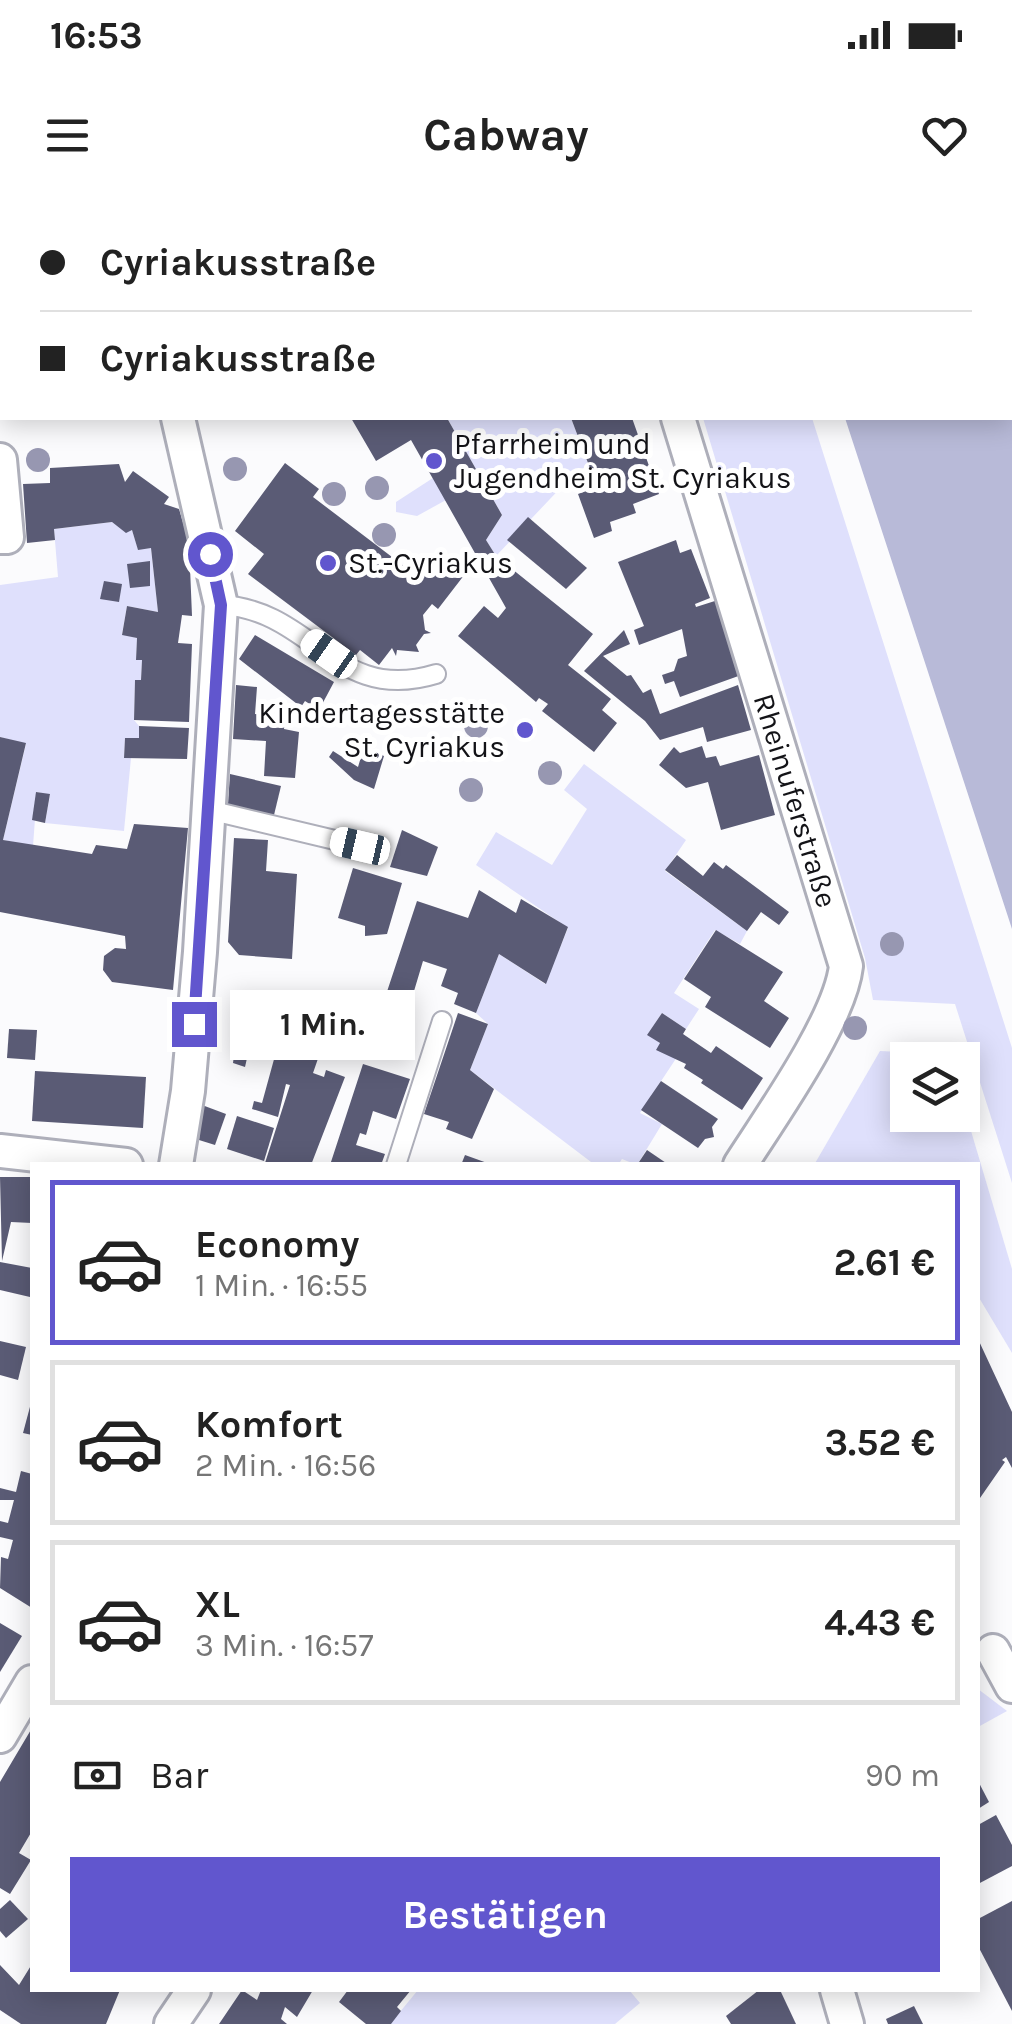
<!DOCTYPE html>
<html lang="de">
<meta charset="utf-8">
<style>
:root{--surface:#fff;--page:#f6f6f6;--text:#222;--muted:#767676;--line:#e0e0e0;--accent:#6156ce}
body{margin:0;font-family:Karla,sans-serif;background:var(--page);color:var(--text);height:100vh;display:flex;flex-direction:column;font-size:38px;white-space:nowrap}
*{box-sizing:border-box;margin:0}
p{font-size:32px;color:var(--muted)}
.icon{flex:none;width:55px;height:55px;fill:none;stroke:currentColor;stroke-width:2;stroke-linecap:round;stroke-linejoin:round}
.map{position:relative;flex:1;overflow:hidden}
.details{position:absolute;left:30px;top:962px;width:950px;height:830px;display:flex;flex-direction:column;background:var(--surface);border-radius:0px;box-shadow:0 5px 25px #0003}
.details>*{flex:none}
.banner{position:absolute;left:0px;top:0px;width:1012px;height:220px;box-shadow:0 5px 25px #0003;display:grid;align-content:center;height:220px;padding:0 40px;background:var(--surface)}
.buttons{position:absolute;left:890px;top:842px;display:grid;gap:20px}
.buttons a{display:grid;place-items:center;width:90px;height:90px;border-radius:0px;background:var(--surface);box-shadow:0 5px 25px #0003;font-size:50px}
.end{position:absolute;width:45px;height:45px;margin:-22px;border:12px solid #6156ce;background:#fff;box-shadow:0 0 0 5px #fff}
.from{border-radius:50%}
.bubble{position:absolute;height:70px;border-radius:0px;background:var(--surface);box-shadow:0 5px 25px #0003;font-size:32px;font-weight:700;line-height:70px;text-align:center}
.car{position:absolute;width:30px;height:60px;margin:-30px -15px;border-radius:12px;box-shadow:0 0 8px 2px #0007;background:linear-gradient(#fff 24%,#345 0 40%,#fff 0 76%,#345 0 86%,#fff 0)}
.banner b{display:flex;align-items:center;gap:35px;height:95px;font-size:38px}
.banner b+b{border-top:2px solid var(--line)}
.banner i{width:25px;height:25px;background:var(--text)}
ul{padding:18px 0 0;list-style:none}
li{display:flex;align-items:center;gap:30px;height:165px;margin:0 20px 15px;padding:0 20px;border:5px solid var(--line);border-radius:0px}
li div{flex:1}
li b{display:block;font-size:38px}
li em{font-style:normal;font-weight:700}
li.current{border-color:var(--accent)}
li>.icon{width:90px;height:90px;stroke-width:1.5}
.pay{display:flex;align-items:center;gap:25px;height:110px;padding:0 40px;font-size:38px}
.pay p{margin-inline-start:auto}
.primary-button{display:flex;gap:20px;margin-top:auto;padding:20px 40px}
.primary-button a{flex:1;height:115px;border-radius:0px;background:var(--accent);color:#fff;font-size:40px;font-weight:700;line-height:115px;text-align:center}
.status{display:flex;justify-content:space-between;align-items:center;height:70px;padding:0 50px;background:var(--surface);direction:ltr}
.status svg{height:28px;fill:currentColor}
header{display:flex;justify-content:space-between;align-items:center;height:130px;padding:0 40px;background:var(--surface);font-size:45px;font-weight:700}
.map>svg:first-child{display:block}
</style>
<div class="status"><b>16:53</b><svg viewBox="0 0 49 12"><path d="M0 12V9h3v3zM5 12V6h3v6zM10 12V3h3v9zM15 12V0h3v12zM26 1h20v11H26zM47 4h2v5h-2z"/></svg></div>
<header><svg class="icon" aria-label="menu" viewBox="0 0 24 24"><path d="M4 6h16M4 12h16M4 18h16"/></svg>Cabway<svg class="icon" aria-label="heart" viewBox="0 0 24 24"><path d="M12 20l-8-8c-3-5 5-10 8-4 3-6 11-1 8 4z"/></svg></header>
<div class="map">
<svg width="1012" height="1824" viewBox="0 0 1012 1824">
<rect width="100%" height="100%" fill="#fbfbfd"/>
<g fill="#dfe0fc">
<path d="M263,0h174l2,2h-179z"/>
<path d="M447,218h124l18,48 -22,8 1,6 -72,76 -10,-16 16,-25z"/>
<path d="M703,218h109l200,630v135l-57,-179 -82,-4 -8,-42z"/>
<path d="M433,278l13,22 -29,16 -21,-4v-10z"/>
<path d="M112,322l14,10 6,-2 6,19 13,-1 7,64 -31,-6 -5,28 15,4 -1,22h6l-1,20h-6l-1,40 5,6v12h-14l-1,20h7l-7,73 -79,-8 5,-28 -13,-3 -4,54 -30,-6 23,-96 -26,-7v-152l58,-8 -4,-48z"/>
<path d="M584,564l102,76 -21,31 82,60 -7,13 -25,-14 -41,63 25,16 -13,20 -24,-16 -14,21 12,9 -3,7 20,7 -37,56 22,11 -25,41 -15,-6 -4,6h-23l-125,-95 18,-46 -12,-11 23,-59 46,30 23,-56 -92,-63 20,-33 56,33 35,-56 -23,-19z"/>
<path d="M880,851l67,3 1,6h-40v55h54l1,-11 49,165v84l-34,-57v-131h-164z"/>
<path d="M978,1489l29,22 -29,16z"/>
<path d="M418,1790h211l11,13 -25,21h-225z"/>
</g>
<path fill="#b8bad8" d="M782,0h230v729l-167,-511h165v-216z"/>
<g fill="#5a5b75">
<path d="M351,218h96l55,97 -16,25 10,16 97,78 -25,31 43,34 -9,11 15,13 -23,29 -52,-41 6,-7 -9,-6 -3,4 -78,-66 26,-30 14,12 8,-10 -95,-168 -35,21z"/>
<path d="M571,218h61l27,76 -26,10 3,9 -26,9 2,9 -18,7 -16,-44 19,-7z"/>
<path d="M285,263l34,26 -6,8 104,79 19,-24 29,22 -27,35 -6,-5 -9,11 2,15 6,3 -7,1 -8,11 3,7 -22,-2 -1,6 -4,-8 -13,17 -19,-15 -4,5 -108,-81 16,-20 -29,-23z"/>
<path d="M119,264l6,18 8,-11 36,26 -5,7 15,5 10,34 3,73 -10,-1 -4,28 14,1 -3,78 -55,-2 1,-40h6l1,-20h-6l1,-22 -15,-3 5,-29 31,6 -7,-64 -13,2 -6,-20 -6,3 -14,-11 -58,7 1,11 -28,3 -4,-59 27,-1v-15z"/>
<path d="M528,317l59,51 -21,21 -59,-49z"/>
<path d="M676,340l4,13 11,-4 19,49 -15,6 1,3 22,-7 26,74 -64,23 -6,-16 -9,3 -3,-9 12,-4 4,-12 9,-3 -5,-27 -43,16 -5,-15 10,-4 -26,-64z"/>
<path d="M150,361v25l-20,2 -3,-24z"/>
<path d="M104,381l18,3 -3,18 -19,-3z"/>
<path d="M624,430l6,14 -27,12 24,20 4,-1 12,18 8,-4 9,25 78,-29 13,45 -44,12 -4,-15 -43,13 -15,-19 -61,-50z"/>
<path d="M255,435l79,47 -15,28 -14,-9 -4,6 -62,-48z"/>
<path d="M236,485l21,2 -2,27 30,3 -1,12 15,3 -4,46 -31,-2 2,-35 -33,-2z"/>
<path d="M139,526l50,2 -2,31 -63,-1 1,-20h14z"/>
<path d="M0,537l26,6 -23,97 89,14 4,-9 31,4 7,-25 54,4 -15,162 -61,-8 -9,-12 1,-14 11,-8 11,1 -1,-13 -125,-24z"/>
<path d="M702,546l4,12 10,-2 4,10 39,-11 16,60 -54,15 -13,-48 -22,6 -27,-23 15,-18 6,6z"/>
<path d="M364,547l20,9 -10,33 -20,-9 -25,-23 4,-6 25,16z"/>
<path d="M230,574l51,12 -7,29 -46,-11z"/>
<path d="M36,592l14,2 -5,29 -13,-3z"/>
<path d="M402,630l36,17 -11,29 -37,-9z"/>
<path d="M234,638l34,2 -2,31 31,3 -5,85 -53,-4 -11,-13z"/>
<path d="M677,655l26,21 11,-14 9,7 3,-4 63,47 -10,13 -18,-13 -14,19 -82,-61z"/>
<path d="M353,668l49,15 -15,51 -22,2v-10l-27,-8z"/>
<path d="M479,690l37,23 5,-14 47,28 -22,57 -47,-30 -23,59 -22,-9 4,-11 -17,-7 6,-17 -24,-8 -26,87 -26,-8 46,-139 51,17z"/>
<path d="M716,730l67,42 -19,29 25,17 -19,30 -65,-41 6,-10 -27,-18z"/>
<path d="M458,813l30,11 -18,46 24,19 -22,50 -26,-10 3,-7 -25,-8z"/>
<path d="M662,813l24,16 -3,5 28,19 5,-7 47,32 -21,32 -41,-27 2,-3 -19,-12 2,-4 -30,-14 4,-7 -13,-8z"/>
<path d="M309,817l21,7 -17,49 11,4 2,-7 19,7 -34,88h-40l-6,-2 25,-78 -4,-1 -8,33 -26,-8 2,-8 8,2 14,-51 20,6z"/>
<path d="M9,829l28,1 -2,30 -28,-2z"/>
<path d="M236,840l14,5 -5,22 -12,-4z"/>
<path d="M363,864l47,15 -14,40 -23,-8 -7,24 -6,-2 -4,12 29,9 -4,11h-51z"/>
<path d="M35,871l111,6 -3,51 -111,-7z"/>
<path d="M661,881l57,38 -6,8 2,10 -9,2 -7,9 -57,-38z"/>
<path d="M202,905l24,9 -11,31 -16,-5z"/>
<path d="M237,916l37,12 -10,33 -37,-12z"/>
<path d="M647,950l22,15h-32z"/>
<path d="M465,955l25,9v1h-29z"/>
<path d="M0,977h32v46l-21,-1 -9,39z"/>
<path d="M0,1062l32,6 -2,29 -30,-7z"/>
<path d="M978,1139l34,73v56l-6,-11 -4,3 3,2 -25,36z"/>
<path d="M0,1141l26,6 -8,33 -18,-5z"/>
<path d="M31,1203h1v32l-9,-2z"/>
<path d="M21,1271l11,3v134l-32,-20 1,-31 7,2 5,-19 -13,-3v-16l8,2 6,-23h-14v-12l16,4z"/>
<path d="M0,1423l22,13 -22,36z"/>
<path d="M32,1528v103l-13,22 12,7 -21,34 -10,-6v-106z"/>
<path d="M978,1581l11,21 -11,7z"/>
<path d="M996,1615l16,30v21l-34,18v-59z"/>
<path d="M10,1700l18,19 -22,19 -6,-7v-22z"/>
<path d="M1012,1701v110l-34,-65v-27z"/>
<path d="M32,1764v26h88l-14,34h-85l-21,-14v-45l19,20z"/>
<path d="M242,1790l15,10 4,-10h52l-16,27 -12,-10 -4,12 6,5h-68z"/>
<path d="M348,1790h63l-14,17 4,4 -10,13h-25l-27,-22z"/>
<path d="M759,1790h21l16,34h-65l-5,-8z"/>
<path d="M914,1806l9,18h-35l-2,-5z"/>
</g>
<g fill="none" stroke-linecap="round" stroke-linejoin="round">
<g stroke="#aeafba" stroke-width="22">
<g id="service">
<path d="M221,405c93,5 114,100 215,69"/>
<path d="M209,610l151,36"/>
<path d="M396,965l46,-144"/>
</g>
</g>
<g stroke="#aeafba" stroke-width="38">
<g id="minor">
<path d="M610,0l1,2"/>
<path d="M166,2v-2"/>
<path d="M0,165h2"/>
<path id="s1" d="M678,218l168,548c-6,54 -76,152 -106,199"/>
<path d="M0,260l7,77h-7"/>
<path d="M0,951l126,14"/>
<path d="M176,965l12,-74 12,-139 21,-347 -43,-187"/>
<path d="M993,1451l19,35"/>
<path d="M0,1536l32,-54"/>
<path d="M837,1790l10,34"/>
<path d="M171,1824l23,-34"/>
</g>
</g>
<use href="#service" stroke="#fff" stroke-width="18"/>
<use href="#minor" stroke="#fff" stroke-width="32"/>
</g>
<g fill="#9797b1">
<circle cx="38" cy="260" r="12"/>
<circle cx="235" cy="269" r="12"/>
<circle cx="377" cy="288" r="12"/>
<circle cx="334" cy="294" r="12"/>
<circle cx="384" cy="335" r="12"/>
<circle cx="476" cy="526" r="12"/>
<circle cx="550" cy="573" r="12"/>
<circle cx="471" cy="590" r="12"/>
<circle cx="892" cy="744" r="12"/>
<circle cx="855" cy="828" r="12"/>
</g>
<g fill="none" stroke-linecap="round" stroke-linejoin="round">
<path stroke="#6156ce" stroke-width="12" d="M194,824l27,-419 -11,-51"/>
</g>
<g fill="#6156ce" stroke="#fff" stroke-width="4">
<circle cx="434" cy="261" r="10"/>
<circle cx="328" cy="363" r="10"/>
<circle cx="525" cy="530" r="10"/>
</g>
<g text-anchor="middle" stroke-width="10" stroke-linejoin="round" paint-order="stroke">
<g font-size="30" fill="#131317" stroke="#fff" text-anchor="start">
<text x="454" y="254">Pfarrheim und<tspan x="454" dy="34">Jugendheim St. Cyriakus</tspan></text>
<text x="348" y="373">St.-Cyriakus</text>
<text x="505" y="523" text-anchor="end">Kindertagesstätte<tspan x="505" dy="34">St. Cyriakus</tspan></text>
</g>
<g font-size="30" fill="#131317" stroke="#fff">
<text dy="10" stroke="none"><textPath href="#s1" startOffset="400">Rheinuferstraße</textPath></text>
</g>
</g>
</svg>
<div class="buttons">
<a><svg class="icon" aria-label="layers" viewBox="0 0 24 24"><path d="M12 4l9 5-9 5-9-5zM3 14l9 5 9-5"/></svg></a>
</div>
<i class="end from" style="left:210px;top:354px"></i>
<i class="end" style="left:194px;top:824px"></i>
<div class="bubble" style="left:230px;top:790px;width:185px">1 Min.</div>
<i class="car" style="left:329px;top:454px;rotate:305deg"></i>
<i class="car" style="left:360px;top:646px;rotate:283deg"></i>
<div class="banner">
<b><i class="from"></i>Cyriakusstraße</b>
<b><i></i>Cyriakusstraße</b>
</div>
<section class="details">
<ul>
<li class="current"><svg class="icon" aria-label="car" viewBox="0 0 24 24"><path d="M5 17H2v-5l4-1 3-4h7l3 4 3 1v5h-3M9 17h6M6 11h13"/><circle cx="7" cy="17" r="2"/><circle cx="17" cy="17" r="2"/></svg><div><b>Economy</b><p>1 Min. · 16:55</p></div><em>2.61 €</em></li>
<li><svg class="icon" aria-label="car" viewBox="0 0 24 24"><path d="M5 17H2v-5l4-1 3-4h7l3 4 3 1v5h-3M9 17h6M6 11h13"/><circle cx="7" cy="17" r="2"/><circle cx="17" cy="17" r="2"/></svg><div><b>Komfort</b><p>2 Min. · 16:56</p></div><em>3.52 €</em></li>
<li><svg class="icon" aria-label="car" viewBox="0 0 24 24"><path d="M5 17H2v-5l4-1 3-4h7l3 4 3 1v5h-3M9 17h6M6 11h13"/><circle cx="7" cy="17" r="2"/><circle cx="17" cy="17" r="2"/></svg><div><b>XL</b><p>3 Min. · 16:57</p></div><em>4.43 €</em></li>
</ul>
<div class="pay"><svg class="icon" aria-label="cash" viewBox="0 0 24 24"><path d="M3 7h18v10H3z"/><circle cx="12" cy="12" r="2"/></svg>Bar<p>90 m</p></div>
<div class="primary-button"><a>Bestätigen</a></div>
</section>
</div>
